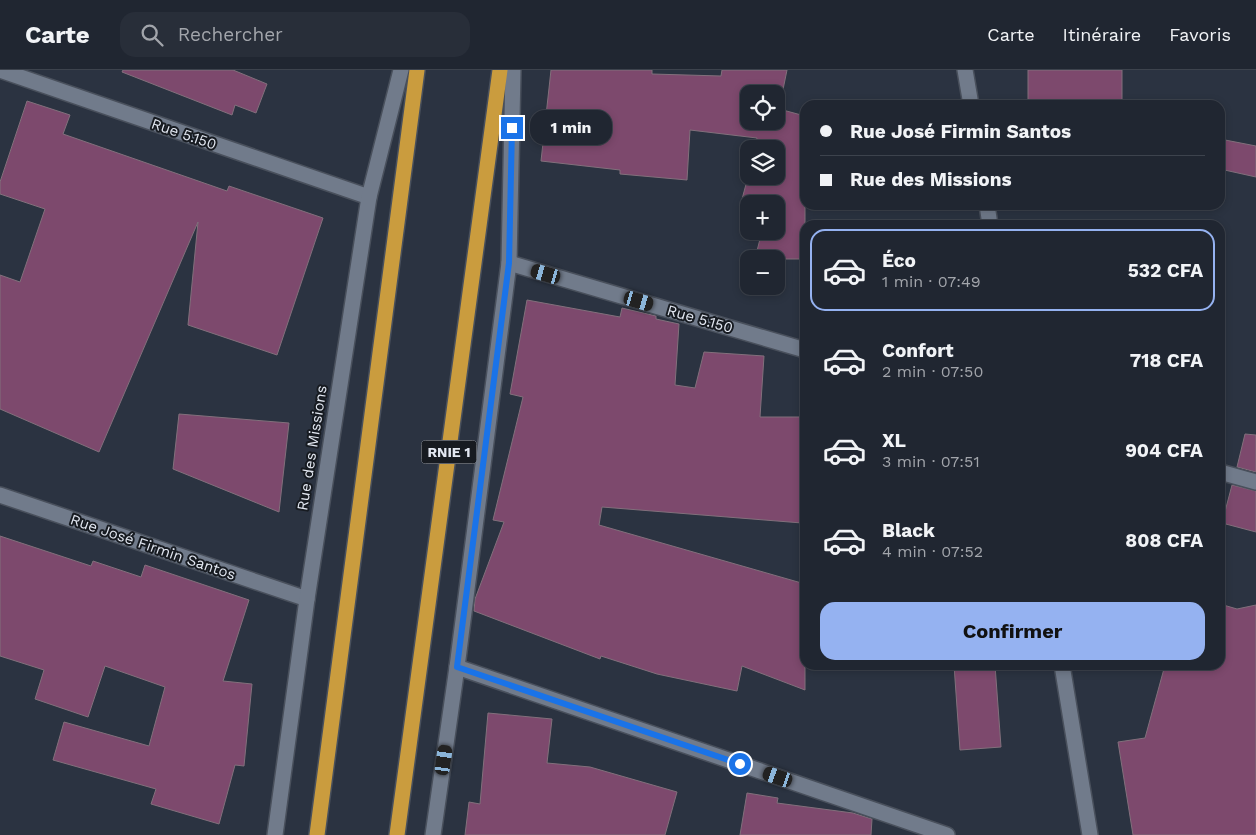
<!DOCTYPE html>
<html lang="fr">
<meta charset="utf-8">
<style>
:root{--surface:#202631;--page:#282e39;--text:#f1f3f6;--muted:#a2a5ab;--line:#3d434d;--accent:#95b2f1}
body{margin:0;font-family:"Work Sans",sans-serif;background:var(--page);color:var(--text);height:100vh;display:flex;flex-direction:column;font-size:19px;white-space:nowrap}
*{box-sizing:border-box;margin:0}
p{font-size:16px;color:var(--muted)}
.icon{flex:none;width:28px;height:28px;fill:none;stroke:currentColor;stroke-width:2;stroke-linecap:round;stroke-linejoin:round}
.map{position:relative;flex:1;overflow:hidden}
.details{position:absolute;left:800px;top:150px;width:425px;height:450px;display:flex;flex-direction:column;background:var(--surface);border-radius:15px;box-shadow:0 2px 8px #0003,0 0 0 1px var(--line)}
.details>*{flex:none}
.top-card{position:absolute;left:800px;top:30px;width:425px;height:110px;border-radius:15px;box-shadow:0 2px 8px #0003,0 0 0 1px var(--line);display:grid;align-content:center;height:110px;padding:0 20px;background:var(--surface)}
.fabs{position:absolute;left:740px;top:15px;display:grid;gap:10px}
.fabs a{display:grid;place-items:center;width:45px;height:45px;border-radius:10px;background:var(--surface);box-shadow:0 2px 8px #0003,0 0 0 1px var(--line);font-size:25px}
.end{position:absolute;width:22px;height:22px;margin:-11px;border:6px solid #1a73e8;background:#fff;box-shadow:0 0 0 2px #fff}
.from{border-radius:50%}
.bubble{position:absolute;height:35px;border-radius:15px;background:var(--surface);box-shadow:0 2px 8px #0003,0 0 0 1px var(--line);font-size:16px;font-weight:700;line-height:35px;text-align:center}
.car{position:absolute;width:15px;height:30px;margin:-15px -8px;border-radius:6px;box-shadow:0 0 4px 1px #0007;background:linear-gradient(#222 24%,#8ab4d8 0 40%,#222 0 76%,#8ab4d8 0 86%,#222 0)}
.top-card b{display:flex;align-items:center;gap:18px;height:48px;font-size:19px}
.top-card b+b{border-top:1px solid var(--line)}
.top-card i{width:12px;height:12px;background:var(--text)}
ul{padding:9px 0 0;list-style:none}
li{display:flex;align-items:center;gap:15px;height:82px;margin:0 10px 8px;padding:0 10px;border:2px solid transparent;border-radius:15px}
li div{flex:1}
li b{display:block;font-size:19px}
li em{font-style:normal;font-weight:700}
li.selected{border-color:var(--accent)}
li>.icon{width:45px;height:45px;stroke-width:1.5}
.primary-button{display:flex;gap:10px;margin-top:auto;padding:10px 20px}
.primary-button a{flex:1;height:58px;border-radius:15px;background:var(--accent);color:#111;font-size:20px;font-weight:700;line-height:58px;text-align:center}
header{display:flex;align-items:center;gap:30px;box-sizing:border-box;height:70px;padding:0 25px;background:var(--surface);border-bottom:1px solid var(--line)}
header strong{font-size:24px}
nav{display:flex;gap:28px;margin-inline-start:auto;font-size:18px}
.search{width:350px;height:45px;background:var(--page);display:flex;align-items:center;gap:12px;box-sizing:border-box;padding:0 18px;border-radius:15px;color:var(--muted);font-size:19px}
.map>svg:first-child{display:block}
</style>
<header>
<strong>Carte</strong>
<div class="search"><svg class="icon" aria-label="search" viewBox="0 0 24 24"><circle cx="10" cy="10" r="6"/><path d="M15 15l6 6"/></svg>Rechercher</div>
<nav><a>Carte</a><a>Itinéraire</a><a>Favoris</a></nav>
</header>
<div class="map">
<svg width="1256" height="765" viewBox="0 0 1256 765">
<rect width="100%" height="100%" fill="#2b3341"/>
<g fill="#7d496d" stroke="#82707c" fill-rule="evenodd">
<path d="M123,0h110l34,14 -11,29 -21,-8 -3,10 -110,-43z"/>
<path d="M551,0h101v4l69,2 1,-6h65l-8,39 26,7v143h-50l7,-28h14v-27l-27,1 -8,-2 8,-30v3h27v-27h-21l2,-11 -67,-8 -3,50 -67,-6v-4l-79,-9zM749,24h27v27h-27z"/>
<rect x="1028" y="0" width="94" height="35"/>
<path d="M27,31l43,14 -7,19 164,57 2,-5 94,32 -46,137 -89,-30 10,-103 -99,230 -99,-43v-134l20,7 25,-73 -45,-15v-12z"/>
<path d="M1220,69l36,7v31l-36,-8z"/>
<path d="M527,230l93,17 2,-9 34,8v3l23,5 -4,61 20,3 9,-36 60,4 -4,61h44l-2,62h2l-2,44 -200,-16 -3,18 206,59v106l-63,-24 -5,25 -80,-17 -56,-18 -1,3 -126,-48 1,-12 29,-77 -11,-2 30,-123 -13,-3z"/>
<path d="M179,344l110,9 -10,89 -106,-43z"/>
<path d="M1245,364l11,1v37l-19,-5z"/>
<path d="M1232,415l24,6v41l-34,-9z"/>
<path d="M0,466l91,30 2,-5 48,16 4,-12 104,35 -26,81 29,3 -8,82 -9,-1 -16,59 -68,-20 5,-15 -103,-29 11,-38 85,24 16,-59 -60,-21 -17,51 -53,-18 9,-29 -44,-14z"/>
<path d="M1220,534l17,5 19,-4v230h-123l-15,-93 27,-4 20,-73h55z"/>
<path d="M954,595h41l6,82 -41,3z"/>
<path d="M488,643l64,6 -5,44 43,4 87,25 -12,43h-200l4,-33 11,2z"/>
<path d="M747,723l31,5 -1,5 76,10 19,6 -1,16h-131z"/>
</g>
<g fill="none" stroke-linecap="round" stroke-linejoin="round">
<g stroke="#49505c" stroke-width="18">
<g id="minor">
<path d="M0,0l369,127"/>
<path d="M965,0l6,35"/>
<path d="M987,135l3,20"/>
<path d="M509,193l296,87"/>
<path d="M1220,402l36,10"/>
<path d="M0,425l307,104"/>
<path d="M1062,595l28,170"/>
<path d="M457,597l490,168"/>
<path d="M275,765l32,-236 62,-402 32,-127"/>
<path d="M433,765l24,-168 52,-404 4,-193"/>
</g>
</g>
<g stroke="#49505c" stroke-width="18">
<g id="highway">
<path d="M317,765l100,-765"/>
<path d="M397,765l103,-765"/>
</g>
</g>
<use href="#minor" stroke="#717b8b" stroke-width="15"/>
<use href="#highway" stroke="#ca9c3e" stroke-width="15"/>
</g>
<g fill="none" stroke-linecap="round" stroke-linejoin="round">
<path stroke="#1a73e8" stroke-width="6" d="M512,58l-3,135 -52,404 283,97"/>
</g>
<g text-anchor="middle" stroke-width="4" stroke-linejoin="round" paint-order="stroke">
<rect fill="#171b21" stroke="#a6aab3" stroke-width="1" x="421.5" y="370.5" width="55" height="23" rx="4"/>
<g font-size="14" font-weight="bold" fill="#e3e8f2">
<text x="449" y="387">RNIE 1</text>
</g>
<g font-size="15" fill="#e3e8f2" stroke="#171b21">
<text transform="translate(184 64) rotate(19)" y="5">Rue 5.150</text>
<text transform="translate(700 249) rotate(16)" y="5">Rue 5.150</text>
<text transform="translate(312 378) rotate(-81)" y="5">Rue des Missions</text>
<text transform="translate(153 477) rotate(19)" y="5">Rue José Firmin Santos</text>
</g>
</g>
</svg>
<div class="fabs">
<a><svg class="icon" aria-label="locate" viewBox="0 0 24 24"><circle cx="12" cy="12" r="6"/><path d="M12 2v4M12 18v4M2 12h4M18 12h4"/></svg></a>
<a><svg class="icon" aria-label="layers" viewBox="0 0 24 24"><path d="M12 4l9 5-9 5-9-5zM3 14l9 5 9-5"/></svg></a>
<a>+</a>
<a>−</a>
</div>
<i class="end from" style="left:740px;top:694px"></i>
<i class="end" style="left:512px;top:58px"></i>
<div class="bubble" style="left:530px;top:40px;width:82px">1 min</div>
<i class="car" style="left:546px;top:204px;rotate:286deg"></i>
<i class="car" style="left:639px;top:231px;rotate:106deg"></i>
<i class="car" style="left:444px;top:690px;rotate:8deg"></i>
<i class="car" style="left:778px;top:707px;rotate:289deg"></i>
<div class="top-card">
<b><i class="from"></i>Rue José Firmin Santos</b>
<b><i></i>Rue des Missions</b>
</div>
<section class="details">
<ul>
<li class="selected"><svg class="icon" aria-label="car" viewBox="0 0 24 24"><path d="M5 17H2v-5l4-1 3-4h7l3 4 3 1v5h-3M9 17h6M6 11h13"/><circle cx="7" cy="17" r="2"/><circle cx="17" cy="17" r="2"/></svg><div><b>Éco</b><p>1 min · 07:49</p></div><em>532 CFA</em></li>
<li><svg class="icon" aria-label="car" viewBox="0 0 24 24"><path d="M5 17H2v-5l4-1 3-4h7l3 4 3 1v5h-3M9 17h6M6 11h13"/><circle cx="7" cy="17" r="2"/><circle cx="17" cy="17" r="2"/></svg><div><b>Confort</b><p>2 min · 07:50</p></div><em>718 CFA</em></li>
<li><svg class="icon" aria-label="car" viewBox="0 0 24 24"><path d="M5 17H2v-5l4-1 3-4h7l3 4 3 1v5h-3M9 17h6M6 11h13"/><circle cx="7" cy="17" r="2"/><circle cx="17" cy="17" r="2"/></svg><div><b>XL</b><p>3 min · 07:51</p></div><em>904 CFA</em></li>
<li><svg class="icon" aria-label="car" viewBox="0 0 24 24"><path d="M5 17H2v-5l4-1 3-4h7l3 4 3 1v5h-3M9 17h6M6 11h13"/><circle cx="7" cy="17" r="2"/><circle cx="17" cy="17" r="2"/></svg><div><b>Black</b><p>4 min · 07:52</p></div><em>808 CFA</em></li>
</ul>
<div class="primary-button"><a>Confirmer</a></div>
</section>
</div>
